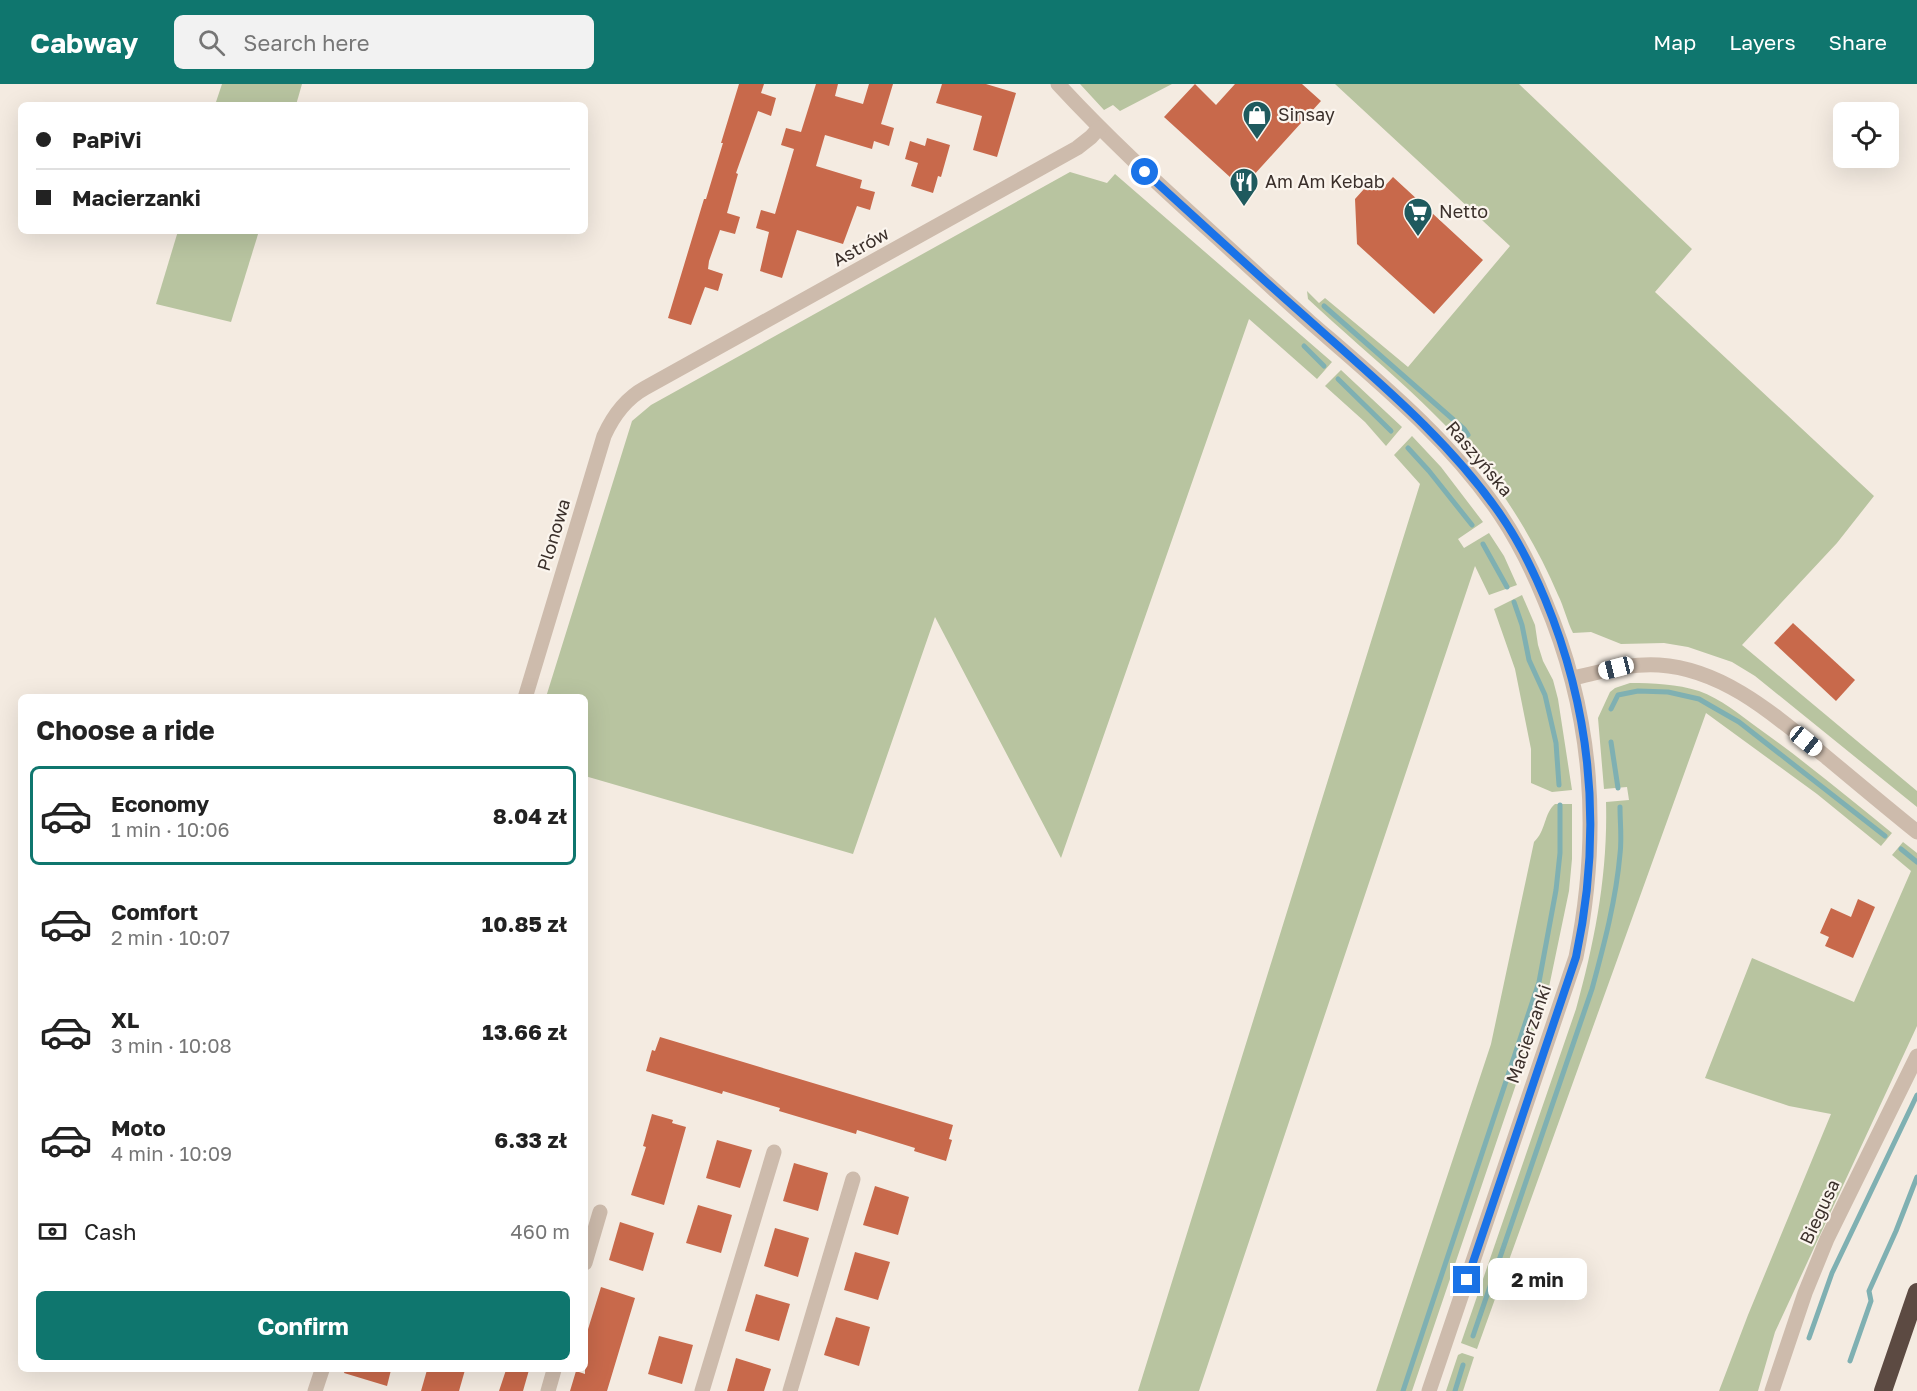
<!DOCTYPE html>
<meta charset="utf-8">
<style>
:root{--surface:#fff;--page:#f2f2f2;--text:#222;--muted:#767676;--line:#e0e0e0;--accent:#0f766e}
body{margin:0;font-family:"Golos Text",sans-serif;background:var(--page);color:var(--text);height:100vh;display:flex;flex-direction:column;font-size:22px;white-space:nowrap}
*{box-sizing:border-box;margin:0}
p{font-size:20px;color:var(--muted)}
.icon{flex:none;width:33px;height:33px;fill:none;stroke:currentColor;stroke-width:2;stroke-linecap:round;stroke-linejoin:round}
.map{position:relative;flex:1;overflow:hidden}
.sheet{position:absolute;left:18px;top:610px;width:570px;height:678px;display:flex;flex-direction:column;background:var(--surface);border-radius:9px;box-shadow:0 6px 24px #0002}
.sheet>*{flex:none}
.guide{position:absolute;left:18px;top:18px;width:570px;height:132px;border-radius:9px;box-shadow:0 6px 24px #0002;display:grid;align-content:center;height:132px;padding:0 18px;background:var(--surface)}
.buttons{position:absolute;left:1833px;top:18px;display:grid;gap:12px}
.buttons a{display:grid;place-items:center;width:66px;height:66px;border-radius:9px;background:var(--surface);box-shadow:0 6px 24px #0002;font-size:30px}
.end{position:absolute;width:27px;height:27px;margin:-14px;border:8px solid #1a73e8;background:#fff;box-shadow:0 0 0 3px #fff}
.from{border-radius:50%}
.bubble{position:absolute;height:42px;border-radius:9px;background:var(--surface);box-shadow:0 6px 24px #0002;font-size:20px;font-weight:700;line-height:42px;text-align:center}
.car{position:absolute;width:18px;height:36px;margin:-18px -9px;border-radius:8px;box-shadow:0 0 4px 2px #0007;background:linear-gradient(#fff 24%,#345 0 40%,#fff 0 76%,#345 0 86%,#fff 0)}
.guide b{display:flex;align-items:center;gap:21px;height:57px;font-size:22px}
.guide b+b{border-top:2px solid var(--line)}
.guide i{width:15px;height:15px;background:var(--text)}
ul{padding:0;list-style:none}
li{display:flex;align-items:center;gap:18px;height:99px;margin:0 12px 9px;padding:0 6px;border:3px solid transparent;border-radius:9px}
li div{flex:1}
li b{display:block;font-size:22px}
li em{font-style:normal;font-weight:700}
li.on{border-color:var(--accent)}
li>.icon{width:54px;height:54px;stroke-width:1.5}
h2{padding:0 18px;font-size:27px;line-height:72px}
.pay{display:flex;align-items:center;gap:15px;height:66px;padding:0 18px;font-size:22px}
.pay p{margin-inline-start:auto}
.primary-button{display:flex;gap:12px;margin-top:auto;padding:12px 18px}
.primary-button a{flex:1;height:69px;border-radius:9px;background:var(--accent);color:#fff;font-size:24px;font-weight:700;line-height:69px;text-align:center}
header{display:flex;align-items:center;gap:36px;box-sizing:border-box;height:84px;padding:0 30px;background:var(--accent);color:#fff}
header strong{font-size:28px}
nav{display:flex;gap:33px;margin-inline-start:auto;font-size:21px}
.search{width:420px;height:54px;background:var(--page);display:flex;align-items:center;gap:15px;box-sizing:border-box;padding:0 21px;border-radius:9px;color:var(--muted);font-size:22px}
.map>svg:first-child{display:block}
</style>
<header>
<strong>Cabway</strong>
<div class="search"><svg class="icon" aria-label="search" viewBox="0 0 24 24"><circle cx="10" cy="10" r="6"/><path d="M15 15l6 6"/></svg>Search here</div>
<nav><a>Map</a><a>Layers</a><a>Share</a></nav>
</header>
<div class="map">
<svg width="1917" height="1307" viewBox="0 0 1917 1307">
<rect width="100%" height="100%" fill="#f4ebe1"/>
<g fill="#b8c4a0">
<path d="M222,0h80l-6,21h-81z"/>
<path d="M1080,0h92l-52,27 -7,-6 -9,5z"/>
<path d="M1335,0h184l173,165 -37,43 219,204 -37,47 -95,102 175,146v16l-162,-131 -23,-14 -44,-15 -24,-4 -43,1 -30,-12 -18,1c-6,-12 -9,-26 -15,-38 -15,-36 -35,-71 -57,-103 -53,-76 -127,-131 -193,-193l-1,-8 12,12 6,-5 83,69 102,-121z"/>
<path d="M1070,88l37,11 8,-9 217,188 -15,17 -68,-60 -188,539 -126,-241 -82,237 -268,-78v-78l-39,-1 86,-276 19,-16z"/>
<path d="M178,147h81l-28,91 -75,-18z"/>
<path d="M1341,286l61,57 -16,19 -21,-24 -40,-36z"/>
<path d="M1412,352l29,31 42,55 -25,17 6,9 25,-15 15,23 13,29 -28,10 -14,-29 -276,825h-61l282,-907 -26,-29z"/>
<path d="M1522,511l13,30 3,20 5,16 10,19 5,19 14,91 -20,2 -21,-9v-34l-16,-80 -21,-60z"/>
<path d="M1630,599c23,0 47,1 69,8 22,8 40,23 59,37 46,33 90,69 134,105l-11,13 -64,-52 -111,-81 -229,636 -16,-6 115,-334c19,-68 32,-136 30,-207l23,-2 -2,-13 -23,2 -6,-71 12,-26 5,-4z"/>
<path d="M1555,720h17v55l-3,32 -20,96 -137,404h-36l115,-347 43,-202c12,-11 10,-29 21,-38z"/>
<path d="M1903,758l14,11v173l-142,306 -17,59h-39l29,-76 83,-201 -42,-8 -84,-28 47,-120 102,44 57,-131 -19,-16z"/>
<path d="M1462,1269l12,4 -11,34h-17l12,-36z"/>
</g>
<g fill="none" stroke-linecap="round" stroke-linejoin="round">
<g stroke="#7fb0b2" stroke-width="5">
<path d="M1324,222l140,123 4,6"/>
<path d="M1304,262l20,20"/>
<path d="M1338,295l53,52"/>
<path d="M1408,364l21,23 43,54"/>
<path d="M1483,460l24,43"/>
<path d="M1514,518l8,23 7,35 16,35 11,48 3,42"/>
<path d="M1611,625l7,-14 20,-4 30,1 31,7 12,7 28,16 146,114"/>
<path d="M1611,658l7,46"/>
<path d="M1901,765l16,13"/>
<path d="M1473,1252l119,-347c12,-44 24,-89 28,-135 2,-16 0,-31 0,-47"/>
<path d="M1809,1254l23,-65 85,-178"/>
<path d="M1850,1277l21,-60 -2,-10 27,-60 21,-54"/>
<path d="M1403,1307l136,-409 17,-92 4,-37v-48"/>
<path d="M1455,1307l8,-26"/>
</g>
</g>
<g fill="#c8694b">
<path d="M739,0h25l-3,9 15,5 -5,18 -13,-5 -22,62 2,1 -11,39 13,4 -5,17 -15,-4 -11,31 -1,8 15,5 -5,17 -13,-4 -14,38 -23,-7 36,-119h2l17,-56h-2z"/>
<path d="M816,0h22l-3,12 28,8 6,-20h24l-12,40 13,4 -5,18 -15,-5 -2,8 -47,-14 -9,31 46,14 -2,8 15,4 -5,18 -13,-4 -14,38 -46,-14 -15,48 -22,-7 9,-39 -13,-4 5,-18 14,4 19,-65 -13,-4 5,-17 15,4z"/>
<path d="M942,0h44l30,9 -19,64 -24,-7 9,-34 -46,-13z"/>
<path d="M1195,0l21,21 19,-21h67l19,17 -79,87 -78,-71z"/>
<path d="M927,54l23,7 -9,32 -3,-1 -5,17 -22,-7 7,-23 -13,-4 5,-18 15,5z"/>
<path d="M1393,93l90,83 -49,54 -77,-70 -2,-45 18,-20 10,9z"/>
<path d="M1793,539l62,57 -19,21 -62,-58z"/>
<path d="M1858,815l17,8 -22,51 -28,-12 4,-9 -9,-4 11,-25 20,9z"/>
<path d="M660,953l293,88 -4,14 3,1 -6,21 -32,-10 1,-3 -58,-18 -1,4 -77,-23 1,-3 -57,-17 -1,3 -76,-23 6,-21 3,1z"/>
<path d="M652,1030l21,6 -1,3 14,4 -22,78 -33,-10 15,-48 -3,-1z"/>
<path d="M717,1056l35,10 -12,38 -34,-10z"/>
<path d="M794,1079l34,10 -10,38 -35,-10z"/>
<path d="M875,1102l34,11 -11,38 -35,-10z"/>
<path d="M698,1121l34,10 -11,38 -35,-10z"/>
<path d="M620,1138l34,11 -11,38 -34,-11z"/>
<path d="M775,1144l34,10 -11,39 -34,-11z"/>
<path d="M855,1168l35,10 -12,38 -34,-10z"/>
<path d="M601,1203l34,11 -28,93h-37l6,-20 9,3v-35z"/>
<path d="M756,1210l34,10 -11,37 -34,-10z"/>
<path d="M836,1233l34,10 -11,39 -35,-11z"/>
<path d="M659,1252l34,9 -11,39 -34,-10z"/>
<path d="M736,1274l35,11 -7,22h-37z"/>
<path d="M345,1286h46l-4,16 -43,-13z"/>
<path d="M427,1286h38l-6,21h-38z"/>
<path d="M506,1286h23l-6,21h-24z"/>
</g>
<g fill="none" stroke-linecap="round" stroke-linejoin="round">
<g stroke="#cdbbac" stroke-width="15">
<path d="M1058,0c48,52 99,99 152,147 33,30 66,61 100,91 68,59 139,117 190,192 18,27 33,57 45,87 49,116 56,233 31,356l-147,434"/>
<path d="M1573,594c28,-6 56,-15 86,-13 65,4 118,52 166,91 30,25 61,51 92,76"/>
<path d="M525,614l79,-262c9,-20 21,-37 41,-48l432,-240 14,-11 8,-9"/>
<path d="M585,1179l15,-51"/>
<path d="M315,1307l7,-21"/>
<path d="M548,1307l6,-21"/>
<path d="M702,1307l72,-239"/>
<path d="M790,1307l63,-212"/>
<path d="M1772,1307l33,-98 22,-54 90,-183"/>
</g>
<path stroke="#5c4a42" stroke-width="18" d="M1883,1307l34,-99"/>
</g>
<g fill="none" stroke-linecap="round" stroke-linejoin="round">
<path stroke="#1a73e8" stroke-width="8" d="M1145,88c55,50 109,100 164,148 68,61 139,119 191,194 18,26 33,56 45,85 48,116 57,236 31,358l-109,323"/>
</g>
<defs>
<g id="shop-pin" transform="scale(1.5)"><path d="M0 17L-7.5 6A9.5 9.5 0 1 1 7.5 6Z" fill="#1f5a5e" stroke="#fbf5ee"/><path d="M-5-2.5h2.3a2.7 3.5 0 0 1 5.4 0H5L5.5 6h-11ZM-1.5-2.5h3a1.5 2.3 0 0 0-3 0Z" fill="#fff"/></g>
<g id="restaurant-pin" transform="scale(1.5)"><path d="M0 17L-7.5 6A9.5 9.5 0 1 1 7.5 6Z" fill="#1f5a5e" stroke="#fbf5ee"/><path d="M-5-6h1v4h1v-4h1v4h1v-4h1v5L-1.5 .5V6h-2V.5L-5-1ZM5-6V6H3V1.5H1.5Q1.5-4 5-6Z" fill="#fff"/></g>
<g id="supermarket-pin" transform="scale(1.5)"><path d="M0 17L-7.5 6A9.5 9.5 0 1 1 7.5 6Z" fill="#1f5a5e" stroke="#fbf5ee"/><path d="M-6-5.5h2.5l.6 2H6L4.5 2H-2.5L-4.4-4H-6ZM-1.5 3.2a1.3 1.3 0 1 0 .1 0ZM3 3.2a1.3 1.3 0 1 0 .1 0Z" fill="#fff"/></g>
</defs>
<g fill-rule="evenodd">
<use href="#shop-pin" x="1257" y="31"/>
<use href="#restaurant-pin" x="1244" y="98"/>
<use href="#supermarket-pin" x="1418" y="128"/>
</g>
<g text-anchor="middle" stroke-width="4.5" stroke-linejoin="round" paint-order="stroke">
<g font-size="18" fill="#3b302b" stroke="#fbf5ee" text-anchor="start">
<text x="1278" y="37">Sinsay</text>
<text x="1265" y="104">Am Am Kebab</text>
<text x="1439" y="134">Netto</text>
</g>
<g font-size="18" fill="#3b302b" stroke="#fbf5ee">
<text transform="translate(861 163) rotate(-29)" y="6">Astrów</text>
<text transform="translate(1479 375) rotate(50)" y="6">Raszyńska</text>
<text transform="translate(554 451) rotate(-73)" y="6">Plonowa</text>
<text transform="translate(1529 950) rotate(-71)" y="6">Macierzanki</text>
<text transform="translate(1820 1128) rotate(-65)" y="6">Biegusa</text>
</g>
</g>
</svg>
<div class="buttons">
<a><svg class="icon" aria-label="locate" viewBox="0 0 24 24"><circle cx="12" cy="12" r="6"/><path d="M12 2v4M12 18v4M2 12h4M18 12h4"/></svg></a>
</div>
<i class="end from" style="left:1145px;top:88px"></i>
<i class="end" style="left:1467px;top:1196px"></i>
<div class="bubble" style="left:1488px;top:1174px;width:99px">2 min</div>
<i class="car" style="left:1616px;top:584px;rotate:256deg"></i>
<i class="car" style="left:1806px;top:657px;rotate:129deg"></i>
<div class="guide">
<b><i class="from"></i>PaPiVi</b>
<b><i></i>Macierzanki</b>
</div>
<section class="sheet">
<h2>Choose a ride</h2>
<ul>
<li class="on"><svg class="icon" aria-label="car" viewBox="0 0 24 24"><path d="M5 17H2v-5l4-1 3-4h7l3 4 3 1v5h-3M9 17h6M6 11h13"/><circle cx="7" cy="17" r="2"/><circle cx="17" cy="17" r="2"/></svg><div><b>Economy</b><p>1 min · 10:06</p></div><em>8.04 zł</em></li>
<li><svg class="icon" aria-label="car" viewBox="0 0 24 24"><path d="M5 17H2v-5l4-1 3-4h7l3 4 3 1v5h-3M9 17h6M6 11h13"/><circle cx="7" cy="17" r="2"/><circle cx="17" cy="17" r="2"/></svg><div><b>Comfort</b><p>2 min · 10:07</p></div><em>10.85 zł</em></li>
<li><svg class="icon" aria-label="car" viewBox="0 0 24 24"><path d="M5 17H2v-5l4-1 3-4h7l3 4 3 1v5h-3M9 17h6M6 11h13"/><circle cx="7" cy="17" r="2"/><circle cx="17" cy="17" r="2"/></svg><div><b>XL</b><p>3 min · 10:08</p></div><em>13.66 zł</em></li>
<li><svg class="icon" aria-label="car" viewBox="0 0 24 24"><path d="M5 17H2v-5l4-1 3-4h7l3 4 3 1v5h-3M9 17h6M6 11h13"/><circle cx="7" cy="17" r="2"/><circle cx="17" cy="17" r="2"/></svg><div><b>Moto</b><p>4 min · 10:09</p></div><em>6.33 zł</em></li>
</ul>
<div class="pay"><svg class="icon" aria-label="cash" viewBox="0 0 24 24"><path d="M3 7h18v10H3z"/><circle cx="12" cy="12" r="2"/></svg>Cash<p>460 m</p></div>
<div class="primary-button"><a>Confirm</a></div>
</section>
</div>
